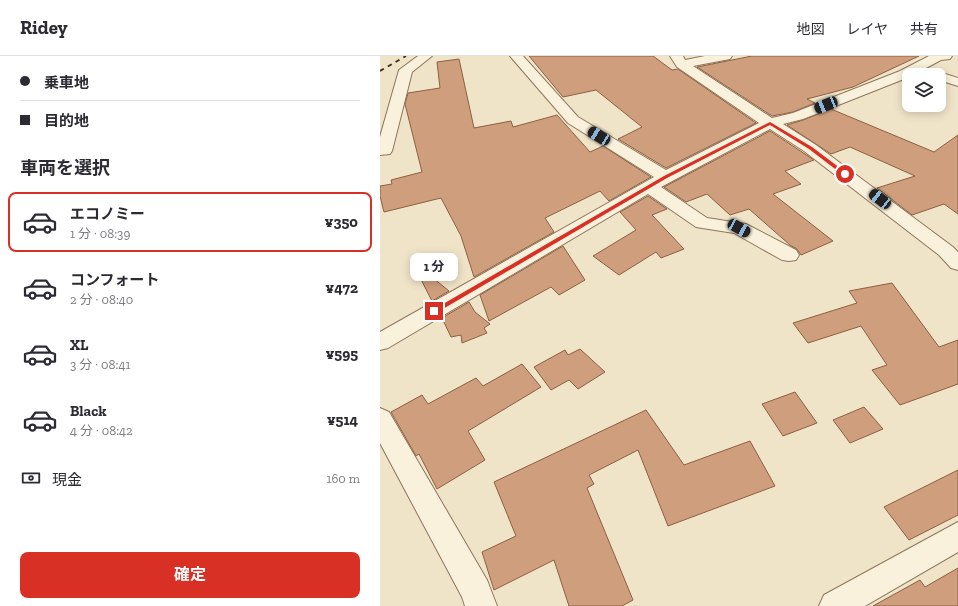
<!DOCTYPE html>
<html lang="ja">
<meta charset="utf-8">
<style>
:root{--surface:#fff;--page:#f2f2f3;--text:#2b2b33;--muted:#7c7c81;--line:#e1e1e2;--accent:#d93025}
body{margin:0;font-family:"Zilla Slab","Noto Sans JP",serif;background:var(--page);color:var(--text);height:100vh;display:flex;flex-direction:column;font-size:15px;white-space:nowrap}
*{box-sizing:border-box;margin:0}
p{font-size:13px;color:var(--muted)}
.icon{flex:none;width:22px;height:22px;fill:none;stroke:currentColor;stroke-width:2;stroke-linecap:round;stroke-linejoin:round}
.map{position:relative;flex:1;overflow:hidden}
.sheet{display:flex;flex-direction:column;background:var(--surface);width:380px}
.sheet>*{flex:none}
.top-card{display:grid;align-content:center;height:88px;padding:0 20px;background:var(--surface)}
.tools{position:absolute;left:522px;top:12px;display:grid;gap:8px}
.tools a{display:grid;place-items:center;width:44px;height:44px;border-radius:8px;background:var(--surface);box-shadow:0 2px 10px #0003;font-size:20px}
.end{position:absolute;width:18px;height:18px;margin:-9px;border:5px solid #d93025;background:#fff;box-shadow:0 0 0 2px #fff}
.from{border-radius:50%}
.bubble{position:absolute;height:28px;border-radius:8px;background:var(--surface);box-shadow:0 2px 10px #0003;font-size:13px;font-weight:700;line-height:28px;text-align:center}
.car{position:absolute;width:12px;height:24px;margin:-12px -6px;border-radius:5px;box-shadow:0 0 3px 1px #0007;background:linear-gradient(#222 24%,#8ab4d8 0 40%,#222 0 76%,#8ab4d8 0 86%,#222 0)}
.top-card b{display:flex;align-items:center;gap:14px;height:38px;font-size:15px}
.top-card b+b{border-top:1px solid var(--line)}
.top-card i{width:10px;height:10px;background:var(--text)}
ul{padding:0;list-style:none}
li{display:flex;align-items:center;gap:12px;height:60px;margin:0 8px 6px;padding:0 12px;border:2px solid transparent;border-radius:8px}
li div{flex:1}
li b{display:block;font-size:15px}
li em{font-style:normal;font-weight:700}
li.selected{border-color:var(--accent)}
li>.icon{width:36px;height:36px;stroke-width:1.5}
h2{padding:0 20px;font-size:18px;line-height:48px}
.pay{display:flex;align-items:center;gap:10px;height:44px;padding:0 20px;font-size:15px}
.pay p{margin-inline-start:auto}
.primary-button{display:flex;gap:8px;margin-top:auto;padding:8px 20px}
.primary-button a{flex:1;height:46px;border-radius:8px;background:var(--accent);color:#fff;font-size:16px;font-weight:700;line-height:46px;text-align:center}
header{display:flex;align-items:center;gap:24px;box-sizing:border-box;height:56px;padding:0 20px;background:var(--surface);border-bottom:1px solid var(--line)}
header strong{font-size:19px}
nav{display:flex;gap:22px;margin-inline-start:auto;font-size:14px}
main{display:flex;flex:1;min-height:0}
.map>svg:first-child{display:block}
</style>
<header>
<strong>Ridey</strong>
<nav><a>地図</a><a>レイヤ</a><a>共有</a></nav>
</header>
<main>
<section class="sheet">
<div class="top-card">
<b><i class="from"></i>乗車地</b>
<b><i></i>目的地</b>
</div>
<h2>車両を選択</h2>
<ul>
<li class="selected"><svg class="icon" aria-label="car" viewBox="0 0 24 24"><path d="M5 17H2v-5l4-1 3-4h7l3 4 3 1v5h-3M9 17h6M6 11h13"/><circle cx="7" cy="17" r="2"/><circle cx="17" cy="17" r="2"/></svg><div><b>エコノミー</b><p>1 分 · 08:39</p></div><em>¥350</em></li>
<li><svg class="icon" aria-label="car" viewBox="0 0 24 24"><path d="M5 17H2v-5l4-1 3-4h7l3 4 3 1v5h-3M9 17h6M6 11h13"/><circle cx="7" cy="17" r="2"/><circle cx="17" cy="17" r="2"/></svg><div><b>コンフォート</b><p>2 分 · 08:40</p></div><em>¥472</em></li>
<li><svg class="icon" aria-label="car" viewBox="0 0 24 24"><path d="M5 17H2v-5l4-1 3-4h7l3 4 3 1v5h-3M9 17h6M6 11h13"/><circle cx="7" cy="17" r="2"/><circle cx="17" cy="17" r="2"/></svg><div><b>XL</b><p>3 分 · 08:41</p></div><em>¥595</em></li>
<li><svg class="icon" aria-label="car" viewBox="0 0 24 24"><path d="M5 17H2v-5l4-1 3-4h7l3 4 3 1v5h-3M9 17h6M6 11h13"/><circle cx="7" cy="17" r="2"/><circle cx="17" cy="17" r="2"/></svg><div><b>Black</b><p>4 分 · 08:42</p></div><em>¥514</em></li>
</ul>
<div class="pay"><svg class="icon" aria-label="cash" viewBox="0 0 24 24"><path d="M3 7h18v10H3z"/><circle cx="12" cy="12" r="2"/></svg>現金<p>160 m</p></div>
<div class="primary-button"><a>確定</a></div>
</section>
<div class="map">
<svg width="578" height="550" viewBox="0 0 578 550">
<rect width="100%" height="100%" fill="#f0e4c8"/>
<g fill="#cf9f7d" stroke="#8d5f41">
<path d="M149,0h124l19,14 6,-1 78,54 -90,45 -48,-29 24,-12 -46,-37 -33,7z"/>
<path d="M372,0h167l-66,31 -46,12 8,4 -22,9 -21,4 -75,-49z"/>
<path d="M79,3l15,69 37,-7 2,6 44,-12 33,37 13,-6 48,31 -42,24 -9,-10 -55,27 9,14 -80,45 -13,-41 -20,-38 -57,14 -4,-16v-10l12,-2 -1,-4 31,-8 -17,-68 3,-11 32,-5 -3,-26z"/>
<path d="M451,53l103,43 24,-17v79l-14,-10 -32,11 -35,-27 38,-12 -65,-29 -19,7 -44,-29 16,-5z"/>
<path d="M390,75l44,29 -29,11 16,13 -28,10 60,47 -32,14 -4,-6 -7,-4 -41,-36 -19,6 -23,-21 -21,8 -22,-15z"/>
<path d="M268,140l19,13 -15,6 32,34 -23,9 -5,-6 -37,23 -26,-19 43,-26 -16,-18z"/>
<path d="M183,190l22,34 -26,15 -8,-8 -62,34 -9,-26z"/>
<path d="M31,204l38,31 -17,10z"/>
<path d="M512,227l47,64 19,-7v44l-58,21 -28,-35 15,-5 -26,-39 -53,17 -15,-20 64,-20 -8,-12z"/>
<path d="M89,246l6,10 15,12 -6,4 3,5 -25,10 -1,-8 -10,2 -9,-19z"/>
<path d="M200,293l25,23 -27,17 -9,-9 -18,10 -17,-23 31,-17 3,5z"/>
<path d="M142,308l19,23 -73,44 17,29 -48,29 -18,-35 -3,2 -25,-44 31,-17 6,9 48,-26 7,8z"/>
<path d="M415,336l22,31 -34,13 -21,-32z"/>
<path d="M484,351l19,22 -33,14 -17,-23z"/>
<path d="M266,354l38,55 66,-24 25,45 -107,40 -30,-76 -49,25 5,9 -7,4 46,112 -11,6h-53l-15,-46 -60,30 -12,-38 34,-16 -22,-54z"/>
<path d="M578,414v45l-49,25 -25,-33z"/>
<path d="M578,512v38h-85l47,-26 5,7z"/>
</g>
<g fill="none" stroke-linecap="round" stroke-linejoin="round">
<g stroke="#8d765c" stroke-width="2">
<g id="minor">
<path d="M38,0h14l-20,16 -20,79 -2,3 -10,1v-18l19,-67z"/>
<path d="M130,0h13l55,61 88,53 93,-47 -82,-56 -7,-11h13l2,4 20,-4h27l-2,3 -37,7 79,52 21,-5 107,-42 29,-15h23l-2,3 -9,1 -28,15h-4v2l-106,42 -20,5 33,21 137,102 5,5v18l-7,-2 -12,-13 -135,-104 -34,-22 -109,58 46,31 39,6 50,26 3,5 -3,5 -7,1 -7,-1 -48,-27 -38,-6 -48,-33 -260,154 -8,2v-18l274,-155 -86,-54z"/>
<path d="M559,16l19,6v8l-19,-6v-5h-6z"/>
<path d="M0,352l9,4 98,168 10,26h-32l-3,-9 -82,-154z"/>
<path d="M578,466v30l-93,54h-46l5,-11z"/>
</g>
</g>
<use href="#minor" fill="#faf1dc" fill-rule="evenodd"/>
<path stroke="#3d2e20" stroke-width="2" stroke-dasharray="4.5 4.5" stroke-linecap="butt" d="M0,15l26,-15"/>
</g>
<path fill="#d93025" d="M390,66l42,25 36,27 -5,1 -34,-26 -39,-24 -103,53 -231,135 -5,-2 233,-135z"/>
</svg>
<div class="tools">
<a><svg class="icon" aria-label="layers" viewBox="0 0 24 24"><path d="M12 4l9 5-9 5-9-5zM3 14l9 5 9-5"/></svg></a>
</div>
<i class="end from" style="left:465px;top:118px"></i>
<i class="end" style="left:54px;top:255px"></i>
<div class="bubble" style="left:30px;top:197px;width:48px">1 分</div>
<i class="car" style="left:446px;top:49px;rotate:248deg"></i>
<i class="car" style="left:219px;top:80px;rotate:301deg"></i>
<i class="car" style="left:500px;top:143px;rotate:308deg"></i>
<i class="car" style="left:359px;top:172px;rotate:119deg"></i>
</div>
</main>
